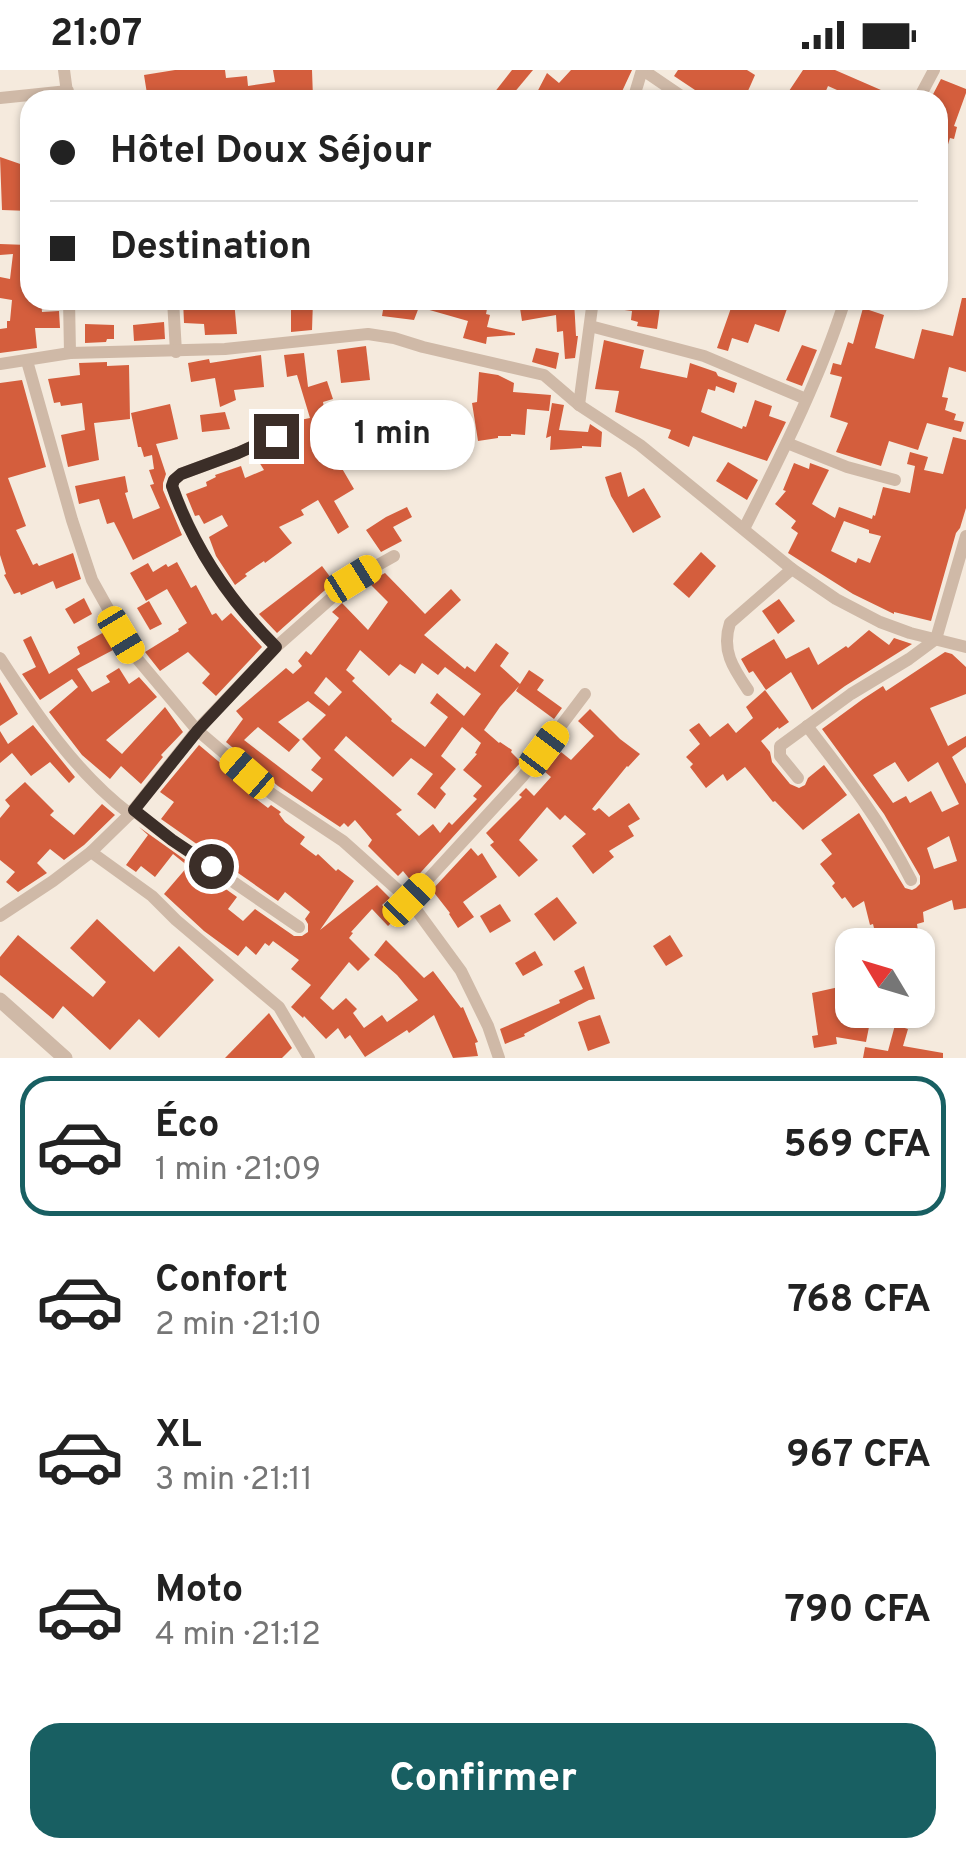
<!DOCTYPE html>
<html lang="fr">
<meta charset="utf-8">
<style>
:root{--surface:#fff;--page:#f6f6f6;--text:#222;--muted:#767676;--line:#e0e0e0;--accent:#185f62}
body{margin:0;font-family:Overpass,sans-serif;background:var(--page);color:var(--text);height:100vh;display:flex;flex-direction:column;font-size:38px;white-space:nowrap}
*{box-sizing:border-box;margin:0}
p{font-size:32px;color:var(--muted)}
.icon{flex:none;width:55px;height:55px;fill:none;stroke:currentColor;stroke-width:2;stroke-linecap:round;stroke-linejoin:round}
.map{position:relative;height:988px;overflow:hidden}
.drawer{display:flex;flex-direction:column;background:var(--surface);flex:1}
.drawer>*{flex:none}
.banner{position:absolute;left:20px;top:20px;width:928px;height:220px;border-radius:30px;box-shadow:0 2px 8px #0004;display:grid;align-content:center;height:220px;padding:0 30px;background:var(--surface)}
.needle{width:65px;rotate:308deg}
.fabs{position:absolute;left:835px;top:858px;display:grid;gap:20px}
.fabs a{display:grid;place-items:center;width:100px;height:100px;border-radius:20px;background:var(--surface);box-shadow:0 2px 8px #0004;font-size:50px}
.end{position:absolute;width:45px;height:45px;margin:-22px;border:12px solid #3b2e28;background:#fff;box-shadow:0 0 0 5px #fff}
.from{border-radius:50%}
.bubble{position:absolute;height:70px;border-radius:30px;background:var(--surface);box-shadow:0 2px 8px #0004;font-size:32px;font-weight:700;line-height:70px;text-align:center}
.car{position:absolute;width:30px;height:60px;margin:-30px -15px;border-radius:12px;box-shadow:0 0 8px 2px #0007;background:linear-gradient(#f5c518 24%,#345 0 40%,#f5c518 0 76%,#345 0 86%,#f5c518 0)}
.banner b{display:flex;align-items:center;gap:35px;height:95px;font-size:38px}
.banner b+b{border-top:2px solid var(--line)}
.banner i{width:25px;height:25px;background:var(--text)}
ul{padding:18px 0 0;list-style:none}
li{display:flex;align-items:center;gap:30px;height:140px;margin:0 20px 15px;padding:0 10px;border:5px solid transparent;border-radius:30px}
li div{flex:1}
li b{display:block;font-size:38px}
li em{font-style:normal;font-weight:700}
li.current{border-color:var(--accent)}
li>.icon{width:90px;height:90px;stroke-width:1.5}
.primary-button{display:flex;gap:20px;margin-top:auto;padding:20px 30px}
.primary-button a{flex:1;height:115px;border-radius:30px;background:var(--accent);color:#fff;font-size:40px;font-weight:700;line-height:115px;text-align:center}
.status{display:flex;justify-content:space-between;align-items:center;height:70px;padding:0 50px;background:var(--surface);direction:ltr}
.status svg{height:28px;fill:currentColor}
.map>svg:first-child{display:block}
</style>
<div class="status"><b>21:07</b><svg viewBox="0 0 49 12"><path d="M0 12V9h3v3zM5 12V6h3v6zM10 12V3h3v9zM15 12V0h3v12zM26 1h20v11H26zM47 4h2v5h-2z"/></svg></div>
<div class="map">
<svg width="966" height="988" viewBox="0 0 966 988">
<rect width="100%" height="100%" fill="#f5eadd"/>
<g fill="#d45e3d" fill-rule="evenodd">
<path d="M175,0h50l1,8 21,-2 1,10 27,-4 -2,-12h39l1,28 -17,2h-42v-2l-77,2 -1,-3 -28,3 -4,-25z"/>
<path d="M512,0h21l-25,30h-5l-9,-7z"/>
<path d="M571,0h61l-14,30h-85l14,-27 12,10z"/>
<path d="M678,0h69l8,5 -11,25h-34l-36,-24z"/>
<path d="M803,0h32l69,30h-60l2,-6 -18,-8 -6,14h-14l-19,-9z"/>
<path d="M941,9l25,10v4l-12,33 3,1 -3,12 -4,-1 -10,32h-2v-70h-8z"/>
<path d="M0,87l29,10 -3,19h4v25l-28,-1z"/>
<path d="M0,174l28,1 -4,36h6v19h11l1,12 17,-1 1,17h-25l2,20 -37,5v-24l7,-1v-7h3l2,-21 -12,-2v-21l10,2 3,-25 -13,1z"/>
<path d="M962,228h4v74l-17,-5 -7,30 6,1 -3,12 11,4 -2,6 10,2 -3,10 -34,-9 -9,27 -29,-9 -8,25 -45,-14 12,-29 -18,-6 12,-40 -12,-3 3,-11 8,2 7,-23 5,2 10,-36 21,7 -9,33 39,11 8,-30 31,7z"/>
<path d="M183,230h51l3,34 -32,1 -1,-11 -20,-1z"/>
<path d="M291,230h22l-1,30 -21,2z"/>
<path d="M389,230h83l16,4 -2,10 4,1 -3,12 28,6v2l-28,2 -1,7 -23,-6 5,-17 -49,-14 -5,13 -32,-4 2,-12 3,1z"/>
<path d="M528,230h46l2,36h2l-3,22 -10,1 -2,-28 -6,1 -1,-17 -34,6 -3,-19z"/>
<path d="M603,230h58l-4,29 -20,-3 1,-4 -7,-2 1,-9 -30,-4z"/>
<path d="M738,230h52l-11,32 -24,-8 -7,19 -16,-5 -4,13 -11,-3 14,-40 4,1z"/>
<path d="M164,252l1,17 -31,2 -1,-16z"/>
<path d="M85,254l29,1v14h-7l-1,3 -21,1z"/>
<path d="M604,270l40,10 -4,18 47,10 3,-15 26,9 2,4 19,7 -3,10 -18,-7 -1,5 -7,-2 -7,23 41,17 1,-3 3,1 9,-27 17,6 -3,10 17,6 -19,39 -74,-25 -4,11 -21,-9 3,-8 -56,-18 4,-21 -24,-2z"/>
<path d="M802,275l15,5 -15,36 -16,-6z"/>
<path d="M366,276l4,34 -29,3 -4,-33z"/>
<path d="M536,278l23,5 -3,16 -24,-7z"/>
<path d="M304,283l4,34 19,-6 6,18 -10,3 6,32 6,-2 6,17 10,-5 6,14 -17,7 14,24 -20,12 15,26 -11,7 -20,-34 -17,10 3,5 -25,12 13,16 -27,20 -1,-2 -19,13 2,2 -12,9 -19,-29 -7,-19 19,-11 -6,-11 -18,9 -5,-9 -4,1 -9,-22 21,-8 -1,-4 10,-5 -1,-2 26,-9 4,12 19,-8 -5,-8 45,-24 -4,-18 10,-2 -13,-43 -10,2 -3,-22z"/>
<path d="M261,285l3,32 -30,3 2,10 -16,7 -5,-29 -24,4 -3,-19 21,-4 1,4z"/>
<path d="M107,292v4l22,-1 1,54 -36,4 5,37 -31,7 -7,-32 24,-5 -3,-27 -21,3 -1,-4 -6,1 -6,-24 32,-4 -1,-12z"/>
<path d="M479,302l19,3 16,8 -1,9 38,3 -2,16 -22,-2 -2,26 -14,-1v2h-13v2l-20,3 -6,-38 5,-1z"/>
<path d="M22,310l24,87 -38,11 18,48 -10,4 17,35 4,-2 2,3 34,-13 8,26 -25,10 -3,-8 -32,14 -1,-3 -6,2 -10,-19 2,-1 -6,-19v-172z"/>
<path d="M552,333l12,2 -5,25 29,2 2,-8 12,8 -1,15 -19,-1v2l-32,2 1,-14 -5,2z"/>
<path d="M170,334l8,35 -22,5 10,30 -3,9v7l19,45 -49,25 -19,-38 -7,2 -8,-25 -20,5 -4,-18 50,-10 3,16 -3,1 8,26 27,-11 -10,-23 4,-1 -5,-14 5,-1 -2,-14 -8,2 -3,-10h-3l-7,-34z"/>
<path d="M225,342l5,17 -28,3 -2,-17z"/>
<path d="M953,367l13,3v68l-6,20 -4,5 -25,88 -37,-9v2l-41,-20 -65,-41 10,-20 -7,-5 5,-7 -21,-17 11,-13 -3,-1 11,-27 15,6 1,-6 19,7 -17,34 23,14 4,-11 33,12 1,-4 2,1 8,-29 27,6 5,-27 -8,-2 3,-12 18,5 -4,13 19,4zM844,451l25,9v3l12,3 -11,27 -12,-5 -2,5 -25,-12z"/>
<path d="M728,392l30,18 -11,20 -31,-19z"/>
<path d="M621,402l7,25 16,-9 17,29 -28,16 -22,-37 -6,-19z"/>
<path d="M407,437l5,10 -19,10 9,14 -21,11 -15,-22 20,-13z"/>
<path d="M701,482l15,14 -27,32 -16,-14z"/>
<path d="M177,492l14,26 5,-3 16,30 4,-2 6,8 9,-8 31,34 -46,49 -14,-13 8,-9 -22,-22 -28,19 -15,-19 34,-21 -1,-2 9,-6 -20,-34 -21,12 -16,-28 18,-10 5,9 13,-8 2,3z"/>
<path d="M322,496l12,16 -57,51 -18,-19z"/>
<path d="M385,503l40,41 26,-25 10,11 -37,35 41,34 2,-3 8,6 21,-29 13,10 -9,13 20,18 9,-14 15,10 -7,10 25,18 -8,11 -38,-28 3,-5 -19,21 -16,23 15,13 1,-1 12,8 -1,2 10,10 -109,120 -9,-11 -5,5 -30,-30 4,-6 -17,-20 -7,7 -4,-4 -4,4 -62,-41 -52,-44 17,-23 -7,-8 50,-43 7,6 9,-8 -4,-5 8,-10 5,4 28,-37 -7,-6 10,-9 26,27 20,-28 -20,-20zM360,580l29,26 11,-12 15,10 7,-11 16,12 7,-8 36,27 -17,22 -27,-23 -7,10 18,14 -23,30 -34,-26 1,-2 -40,-38 3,-3 -9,-8zM326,607l16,15 -13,14 -15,-13zM308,631l18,14 -24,24 19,19 -10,12 12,9 -11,13 -68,-52 14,-13 31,25 11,-12 -22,-18zM462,657l19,16 -6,10 2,1 -14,16 19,16 -9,10 4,3 -25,26 -3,-3 -9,11 -7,-9 -14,12 -23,-22 6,-4 -68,-60 12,-14 47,41 18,-19 22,16 -16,20 18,15 11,-15 -6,-6 16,-19 -15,-13z"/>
<path d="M84,528l8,16 -18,10 -9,-15z"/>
<path d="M779,529l16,22 -17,13 -16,-23z"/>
<path d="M149,531l13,23 -12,6 -13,-22z"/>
<path d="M869,560l20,15 5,-7 18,6 -67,42 -33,24 -21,-38 -25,18 -13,-19 -4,2 -8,-14 33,-20 12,20 23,-12 9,18 28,-19 2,2z"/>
<path d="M106,561l9,18 -38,20 15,23 18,-10 -4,-6 13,-8 10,16 10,-7 18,20 -51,43 16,14 43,-47 18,25 -22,23 2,2 -22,27 -20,-18 -11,13 -28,-24 -33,-43 29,-25 -6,-8 -32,21 -18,-26 14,-7 -13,-27 8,-4 18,38 31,-20 -3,-7z"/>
<path d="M945,582l7,2 14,13v27l-36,14 18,38 18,-10v11l-14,10 14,27v124l-12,2 -2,-10 -29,12 1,10 -7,2 3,21h-42l-5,-21 -3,1 -6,-24 -11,7 -8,-11 -3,2 -10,-13 3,-3 -15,-19 12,-10 -11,-14 38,-27 46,75 7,2 4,-2 4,-4v-8l-36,-62 -62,-85 41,-30 20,-13 3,5zM895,692l13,20 30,-20 21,42 -17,8 -11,-21 -21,12 -4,-7 -13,7 -20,-28zM949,766l8,25 -23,8 -7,-21z"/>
<path d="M0,612l18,32 -18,12z"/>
<path d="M765,620l24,32 -10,7 -1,-2 -17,14 9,11 2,10 18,22 9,4 6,-3 3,-7 16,-13 23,30 -44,35 -28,-29 -2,1 -28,-35 -18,14 -4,-7 -17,14 -16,-21 3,-3 -7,-7 14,-13 -11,-14 10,-7 11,14 18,-14 8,10 17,-15 -7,-11z"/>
<path d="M590,639l30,30 20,15 -12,13 -1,-1 -35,43 3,2 4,-3 10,9 20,-14 11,16 -12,7 6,10 -25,15 5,6 -21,17 -21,-28 14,-12 -21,-19 -5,5 -13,-13 -28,33 19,20 -19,17 -29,-32 4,-3 -8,-9 36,-36 -3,-2 7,-7 8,8 17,-19 -6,-5 16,-20 10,8 23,-24 -16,-15z"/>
<path d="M33,655l42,52 -6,6 -19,-21 -19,14 -19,-23 -12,10v-32l8,13z"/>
<path d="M199,675l38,32 -2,3 16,15 17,13 3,-3 10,7 -2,2 6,8 20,15 -5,7 16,12 2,-2 18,17 2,-2 16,12 -34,49 57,-45 13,13 -8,7 13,14 -7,7 -16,-17 -21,23 2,1 -4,5 21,21 -12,12 -9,-9 -29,36 13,12 13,-12 11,11 -4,4 11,15 18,-13 5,7 31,-22 -21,-25 -23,-20 12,-15 38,38 9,-7 28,37 2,-1 15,35 -3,1 3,13 -25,2 -19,-43 -25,18 -2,-3 -42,27 -15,-22 -5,4 -7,-11 -12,11 -22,-23 -1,2 -12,-11 20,-22 -20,-16 8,-9 -26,-19 -4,5 -4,-3 -9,12 -10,-9 -8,10 -34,-25 -40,-37 24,-28 -15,-12 -18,23 -14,-11 -5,6 -10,-7 22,-30 -9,-8 98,70 -9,12 15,12 12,-12 39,27h8l6,-4v-8l-3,-5 5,-7 -25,-20 -7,9 -117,-82 13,-17 -14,-10z"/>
<path d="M25,712l29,29 -4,4 24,20 28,-31 13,11 -31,30 -20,15 -14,-11 -13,14 10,10 -29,19 -12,-10 9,-10 -15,-12v-42l10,-12 -5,-6z"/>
<path d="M471,778l7,8 4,-3 15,24 -34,25 11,15 -16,11 -9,-14 1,-1 -18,-23z"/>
<path d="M557,827l20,26 -23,18 -20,-27z"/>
<path d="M500,834l11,17 -21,12 -10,-17z"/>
<path d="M97,849l57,53 25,-26 35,34 -55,58 -20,-19 -29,31 -47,-44 -10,13 -53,-44v-18l18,-22 75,62 13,-15 -36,-34z"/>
<path d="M670,865l13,21 -17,10 -13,-20z"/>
<path d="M535,881l8,14 -20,11 -8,-13z"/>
<path d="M584,896l11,33 -6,1 -65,34 1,2 -20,8 -5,-15 60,-26 -1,-3 24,-11 -9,-18z"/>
<path d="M839,917h13v23h48l-4,14 -25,-7 -5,25 -30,-5 1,7 -23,4 -2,-12 6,-1 -6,-42z"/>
<path d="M269,943l23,35 -10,10h-57z"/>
<path d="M600,945l10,28 -22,8 -10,-29z"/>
<path d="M895,955l13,4 -5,17 40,7v5h-80l2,-11 23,4z"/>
</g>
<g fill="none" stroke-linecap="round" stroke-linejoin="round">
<g stroke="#cfb9a7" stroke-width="12">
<path d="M64,0l4,30"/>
<path d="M643,0l44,30"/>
<path d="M0,28l68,-7"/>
<path d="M633,30l9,-30"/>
<path d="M918,30l16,-30"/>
<path d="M69,230l1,53"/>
<path d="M173,230l3,52"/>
<path d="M590,256l114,30 102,43"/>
<path d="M27,291l45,159 20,60 42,75 63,75 75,64 71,47 66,59 52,71 27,55 11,32"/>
<path d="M0,294l70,-11 155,-4 143,-15 26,4 29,9 121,28 35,30 61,40 152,124 44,30 44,23 30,11 56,14"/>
<path d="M579,335l14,-105"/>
<path d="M276,366l-38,17 -57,21 -7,6 -2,6c25,67 55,111 104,161"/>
<path d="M787,373l60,24 48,13"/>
<path d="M744,459c37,-74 76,-150 101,-229"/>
<path d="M0,588c37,57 76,115 130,156"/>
<path d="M748,620c-15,-22 -27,-40 -18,-67l62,-54"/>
<path d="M807,656c38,49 76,98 104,154"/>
<path d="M798,708l-18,-22v-10l71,-52 58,-35 27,-20 30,-103"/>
<path d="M133,740l39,30 127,87"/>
<path d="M91,782l61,44 24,24 103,87 30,51"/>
<path d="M409,830l114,-124 62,-82"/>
<path d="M0,846l53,-35 38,-29 39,-38 67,-84 79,-83 77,-68 41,-23"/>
</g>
<path stroke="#cfb9a7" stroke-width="15" d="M0,930l65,58"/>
</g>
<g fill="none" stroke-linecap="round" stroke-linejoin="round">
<path stroke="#3b2e28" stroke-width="12" d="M211,796l-39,-26 -38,-30 64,-80 78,-83c-47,-47 -82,-98 -104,-161l2,-6 7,-6 57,-21 38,-17"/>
</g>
</svg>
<div class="fabs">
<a><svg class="needle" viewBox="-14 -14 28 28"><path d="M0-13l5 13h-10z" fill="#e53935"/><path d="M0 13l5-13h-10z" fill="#767676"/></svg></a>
</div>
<i class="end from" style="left:211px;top:796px"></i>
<i class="end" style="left:276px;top:366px"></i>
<div class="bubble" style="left:310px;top:330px;width:165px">1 min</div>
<i class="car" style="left:353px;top:509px;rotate:58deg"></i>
<i class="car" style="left:121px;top:565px;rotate:149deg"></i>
<i class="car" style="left:544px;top:679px;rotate:37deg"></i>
<i class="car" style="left:247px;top:703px;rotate:311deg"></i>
<i class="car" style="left:409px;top:830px;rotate:44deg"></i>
<div class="banner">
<b><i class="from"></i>Hôtel Doux Séjour</b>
<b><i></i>Destination</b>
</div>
</div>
<section class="drawer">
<ul>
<li class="current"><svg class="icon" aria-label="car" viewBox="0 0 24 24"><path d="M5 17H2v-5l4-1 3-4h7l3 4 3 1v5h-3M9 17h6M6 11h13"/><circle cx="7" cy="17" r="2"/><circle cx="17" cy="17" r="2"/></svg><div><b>Éco</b><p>1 min · 21:09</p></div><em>569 CFA</em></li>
<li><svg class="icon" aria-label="car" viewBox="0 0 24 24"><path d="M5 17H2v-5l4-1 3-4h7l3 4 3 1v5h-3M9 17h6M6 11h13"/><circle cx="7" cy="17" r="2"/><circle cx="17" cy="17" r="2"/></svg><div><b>Confort</b><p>2 min · 21:10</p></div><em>768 CFA</em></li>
<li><svg class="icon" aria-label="car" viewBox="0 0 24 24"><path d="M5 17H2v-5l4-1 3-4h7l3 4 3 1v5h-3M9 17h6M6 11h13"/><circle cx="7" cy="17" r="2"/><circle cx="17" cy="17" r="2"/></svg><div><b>XL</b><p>3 min · 21:11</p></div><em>967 CFA</em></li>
<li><svg class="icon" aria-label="car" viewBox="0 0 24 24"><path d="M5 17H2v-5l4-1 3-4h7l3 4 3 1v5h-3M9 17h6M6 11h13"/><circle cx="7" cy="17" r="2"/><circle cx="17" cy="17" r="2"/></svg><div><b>Moto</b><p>4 min · 21:12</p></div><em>790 CFA</em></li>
</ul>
<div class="primary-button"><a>Confirmer</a></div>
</section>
